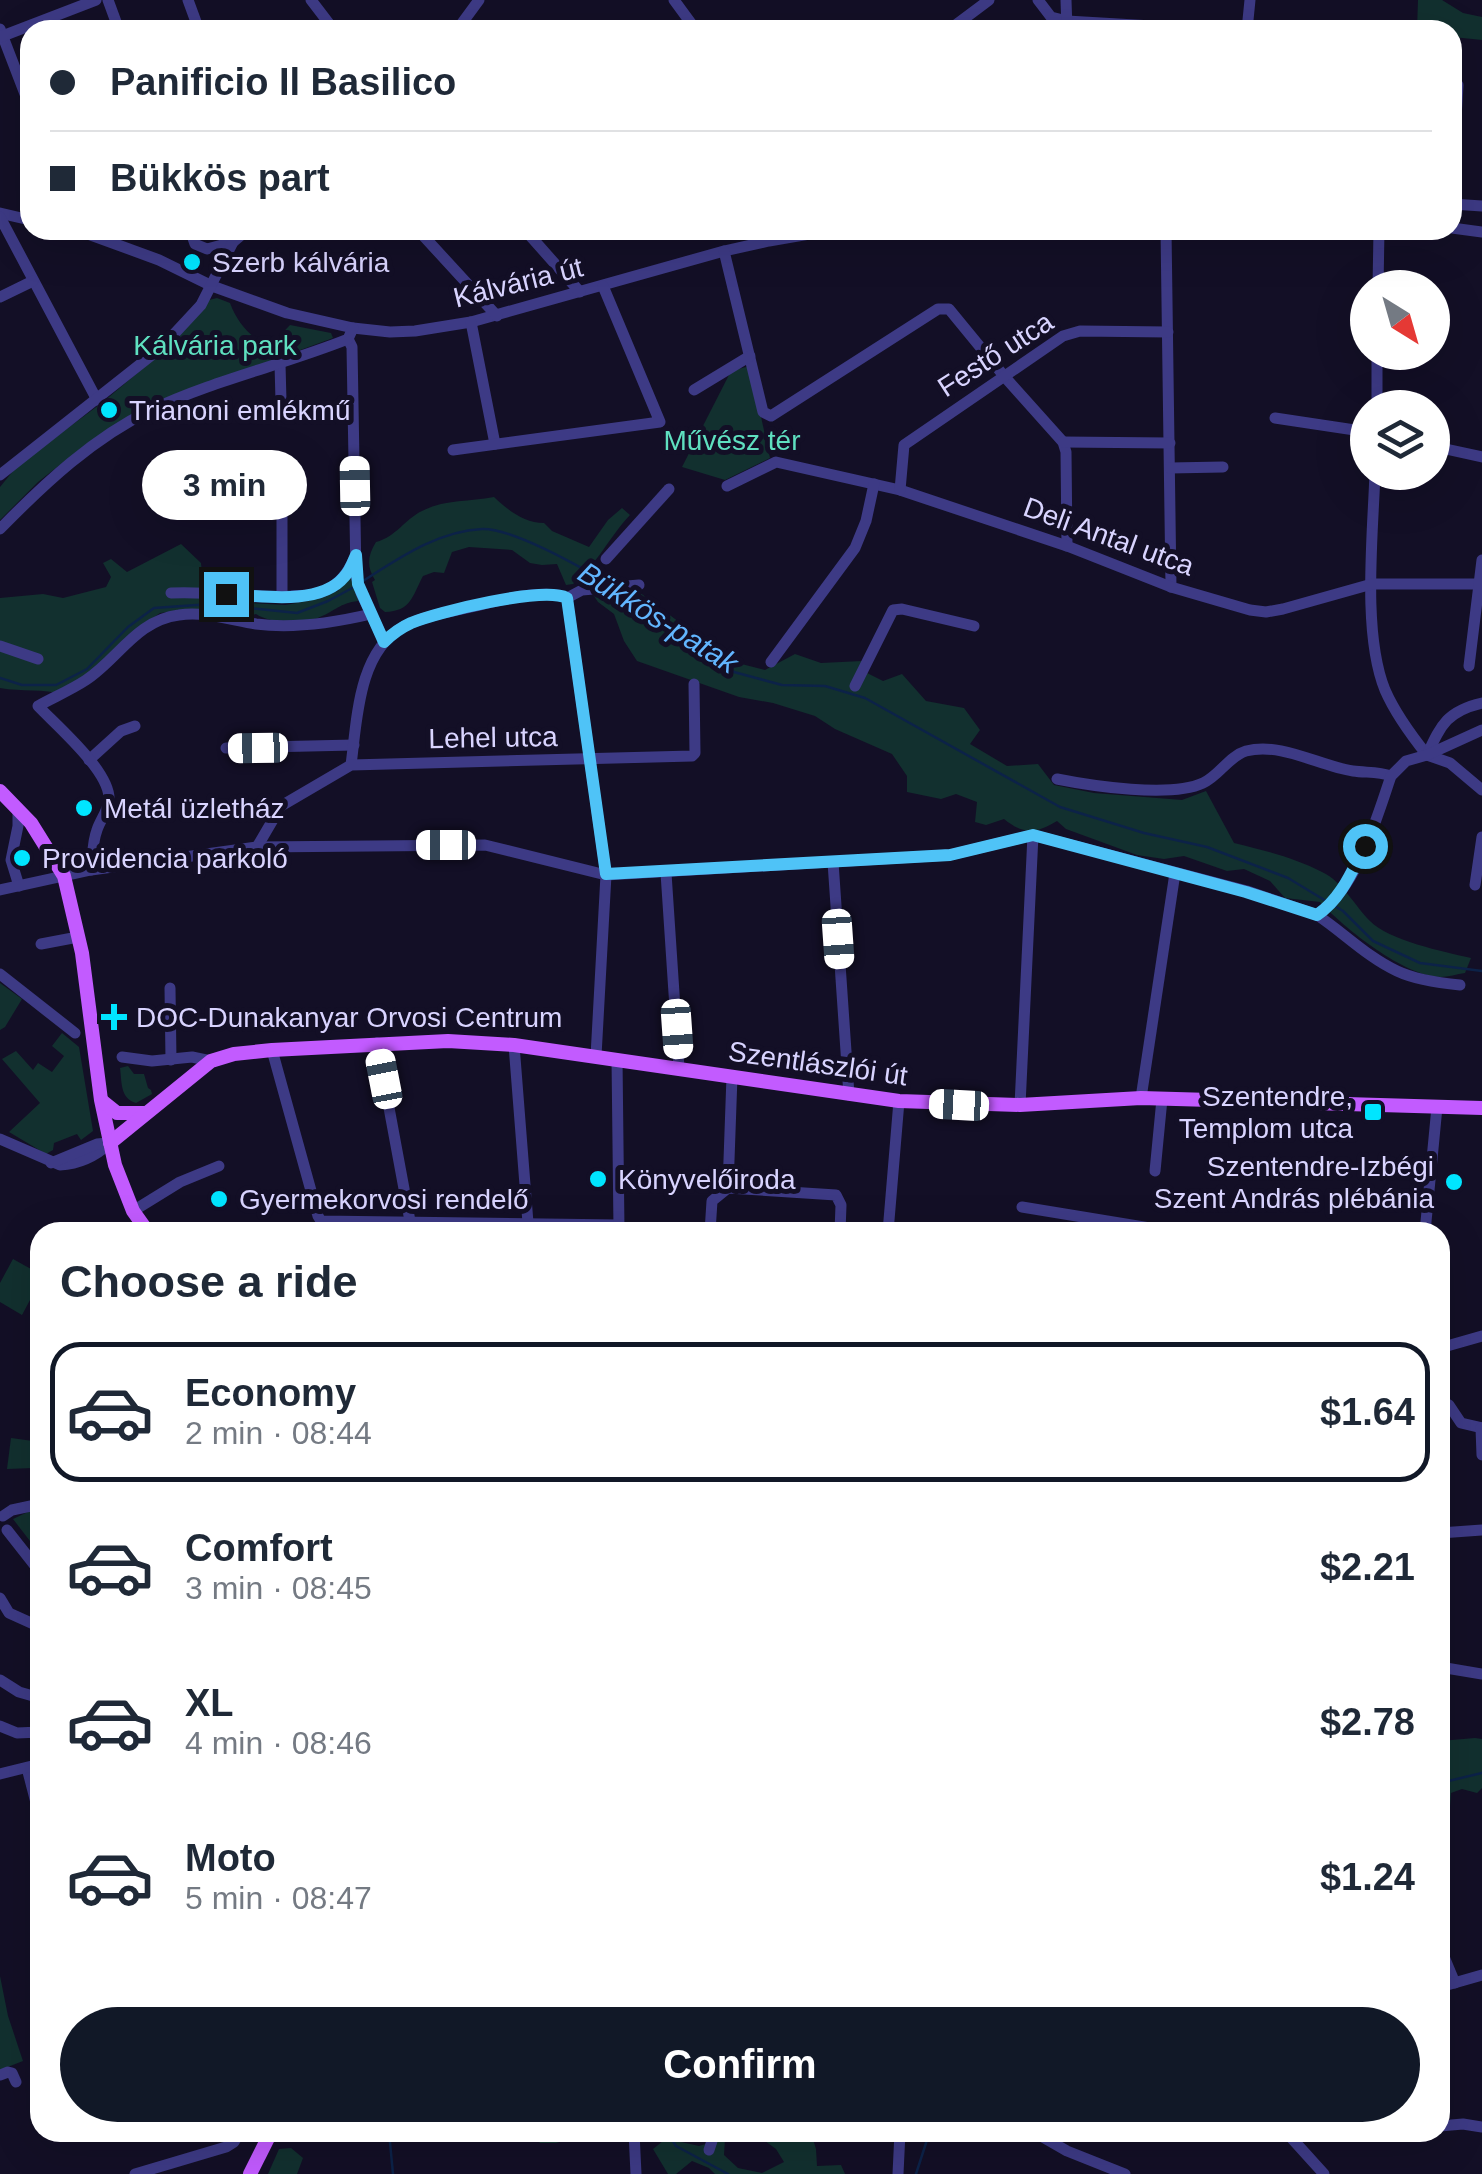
<!DOCTYPE html>
<meta charset="utf-8">
<style>
:root{--surface:#fff;--page:#f2f2f3;--text:#1f2937;--muted:#747a83;--line:#e0e1e3;--accent:#111827}
body{margin:0;font-family:Arial,sans-serif;background:var(--page);color:var(--text);height:100vh;display:flex;flex-direction:column;font-size:38px;white-space:nowrap}
*{box-sizing:border-box;margin:0}
p{font-size:32px;color:var(--muted)}
.icon{flex:none;width:55px;height:55px;fill:none;stroke:currentColor;stroke-width:2;stroke-linecap:round;stroke-linejoin:round}
.map{position:relative;flex:1;overflow:hidden}
.drawer{position:absolute;left:30px;top:1222px;width:1420px;height:920px;display:flex;flex-direction:column;background:var(--surface);border-radius:30px;box-shadow:0 10px 40px #0002}
.drawer>*{flex:none}
.guide{position:absolute;left:20px;top:20px;width:1442px;height:220px;border-radius:30px;box-shadow:0 10px 40px #0002;display:grid;align-content:center;height:220px;padding:0 30px;background:var(--surface)}
.needle{width:65px;rotate:143deg}
.buttons{position:absolute;left:1350px;top:270px;display:grid;gap:20px}
.buttons a{display:grid;place-items:center;width:100px;height:100px;border-radius:50%;background:var(--surface);box-shadow:0 10px 40px #0002;font-size:50px}
.end{position:absolute;width:45px;height:45px;margin:-22px;border:12px solid #4fc3f7;background:#111;box-shadow:0 0 0 5px #111}
.from{border-radius:50%}
.bubble{position:absolute;height:70px;border-radius:35px;background:var(--surface);box-shadow:0 10px 40px #0002;font-size:32px;font-weight:600;line-height:70px;text-align:center}
.car{position:absolute;width:30px;height:60px;margin:-30px -15px;border-radius:12px;box-shadow:0 0 8px 2px #0007;background:linear-gradient(#fff 24%,#345 0 40%,#fff 0 76%,#345 0 86%,#fff 0)}
.guide b{display:flex;align-items:center;gap:35px;height:95px;font-size:38px}
.guide b+b{border-top:2px solid var(--line)}
.guide i{width:25px;height:25px;background:var(--text)}
ul{padding:0;list-style:none}
li{display:flex;align-items:center;gap:30px;height:140px;margin:0 20px 15px;padding:0 10px;border:5px solid transparent;border-radius:30px}
li div{flex:1}
li b{display:block;font-size:38px}
li em{font-style:normal;font-weight:600}
li.active{border-color:var(--accent)}
li>.icon{width:90px;height:90px;stroke-width:1.5}
h2{padding:0 30px;font-size:45px;line-height:120px}
.cta{display:flex;gap:20px;margin-top:auto;padding:20px 30px}
.cta a{flex:1;height:115px;border-radius:60px;background:var(--accent);color:#fff;font-size:40px;font-weight:600;line-height:115px;text-align:center}
.map>svg:first-child{display:block}
</style>
<div class="map">
<svg width="1482" height="2174" viewBox="0 0 1482 2174">
<rect width="100%" height="100%" fill="#130f26"/>
<g fill="#12302f">
<path d="M1418,0h24l21,13 19,4v23l-29,-3 -1,-7h-35z"/>
<path d="M217,298l13,5c7,19 20,35 40,43l20,-21 41,8 2,5 -183,67 -61,37 -51,40 -38,38v-33l18,-22 85,-63 64,-54 42,-48z"/>
<path d="M750,366l20,92 -45,22 -43,-13 49,-96z"/>
<path d="M494,497c14,13 30,26 50,26l8,8 37,16 19,-27 14,-12 8,7c-21,22 -33,50 -57,69l-7,1 -9,-21 -15,1 -12,-2 -18,-13 -43,-3 -17,5 -8,21 -10,-1 -11,4c-11,21 -12,35 -38,36l-5,-4 -8,-26 3,-2c-9,-14 -7,-25 1,-38 20,-5 29,-23 46,-31 23,-12 47,-9 72,-14z"/>
<path d="M181,544l20,19 2,21 35,6 13,13 34,2 24,-4 29,-10 13,-21 9,26 -2,5c-18,2 -23,10 -38,16 -16,7 -49,7 -64,-3 -17,5 -31,0 -47,-7l-17,6 -10,-3 -22,3 -24,17 -72,65c-21,-7 -42,-3 -64,-7v-90l43,-4 20,4 43,-11 5,-10 -8,-14 8,-4 16,13z"/>
<path d="M611,571l76,57 39,32 39,10 30,-16 26,9 41,-2 5,12 16,8 19,-7 24,27 38,7 16,22 -10,14 37,22 31,-2 16,21 40,8 88,7 24,-9 28,52c29,7 61,15 88,29 21,10 32,33 48,49 18,19 74,31 101,37l-6,15c-8,1 -17,4 -24,4 -36,0 -97,-49 -121,-75l-35,-4 -15,-17 -26,-12 -17,2 -43,-15 -20,3 -27,-4 -71,-26 -9,-8c-22,13 -33,14 -53,-2l-18,6 -11,-3 2,-20 -21,-8 -15,5 -34,-7v-16l-15,-22 -57,-25 -20,-13 -42,-13 -34,-6 -102,-36 -13,-20 -10,-27 -16,-12 -6,-9z"/>
<path d="M0,983l22,16 -17,28 -5,3z"/>
<path d="M62,1033l17,14 14,84 -12,9 -4,-6 -23,9 -1,7 -7,4 -37,-22 31,-29 -38,-44 14,-8 17,19 5,-7 14,9 12,-16 -12,-10z"/>
<path d="M128,1066l6,8h10l4,14 3,2 1,4 -16,9c-16,-5 -14,-20 -16,-35z"/>
<path d="M13,1259l27,15v27l-2,3 -8,-4 -8,15 -22,-13v-19z"/>
<path d="M11,1438l22,3 1,27 -27,1z"/>
<path d="M34,1509h6v45l-27,-35z"/>
<path d="M1475,1738l7,1v49l-5,5 -15,-4 -11,4 -2,29 -9,7v-88z"/>
<path d="M0,1976l8,40 15,45 -23,9z"/>
<path d="M532,2133h57l-33,10h-16z"/>
<path d="M659,2133h15l7,9 18,4 26,-8 -1,17 14,13 24,5 22,-11 -8,-13 -11,-8 17,-8h29l5,16 1,17 24,-1 4,9h-130l-6,-6 -17,-7 -16,13h-8l-15,-25 10,-8z"/>
<path d="M291,2148l12,10 -6,16h-29l11,-25z"/>
</g>
<g fill="none" stroke-linecap="round" stroke-linejoin="round">
<g stroke="#0c2248" stroke-width="2.5">
<path d="M363,581c36,-23 75,-50 119,-52 31,-1 100,39 128,55"/>
<path d="M620,592l19,21 95,59 48,13 43,1 40,12 195,109 84,26 63,14 81,31 38,23"/>
<path d="M0,678l22,7h34l31,-16 41,-42 26,-19 57,-4 86,9 31,-12 28,-15"/>
<path d="M1333,905l10,6 30,30 47,22 62,8"/>
<path d="M1440,1783l42,-10"/>
<path d="M389,2132l4,42"/>
<path d="M541,2132l7,5 28,-5"/>
<path d="M667,2132l9,14 52,28"/>
<path d="M916,2174l11,-34 7,-8"/>
</g>
<g stroke="#3d3a85" stroke-width="11">
<path d="M108,0l11,30"/>
<path d="M188,0l11,30"/>
<path d="M311,0l23,30"/>
<path d="M674,0l22,30"/>
<path d="M1038,0l13,17 16,4 153,9"/>
<path d="M1066,0l1,30"/>
<path d="M0,29l30,78"/>
<path d="M457,30l22,-30"/>
<path d="M949,30l40,-30"/>
<path d="M1247,30l3,-30"/>
<path d="M1319,30h6"/>
<path d="M0,37l96,-37"/>
<path d="M1452,76l6,9 -6,99"/>
<path d="M1452,204l30,2"/>
<path d="M0,213l30,7"/>
<path d="M0,217l97,183"/>
<path d="M1452,228l30,4"/>
<path d="M77,230l82,30 53,26 75,27 66,15 37,4 25,-1 56,-9 253,-71 45,-10 46,-8 54,-3"/>
<path d="M190,230l5,14 12,5 26,-7"/>
<path d="M418,230l79,86"/>
<path d="M525,230l55,62"/>
<path d="M1166,230l5,357"/>
<path d="M724,251l39,161 8,4 167,-107h11l55,67 59,66 3,10 1,94"/>
<path d="M1378,288l1,-58"/>
<path d="M0,297l33,-16"/>
<path d="M471,322l24,122"/>
<path d="M348,339l4,8 4,229 5,17 23,48"/>
<path d="M280,364l1,37"/>
<path d="M694,390l56,-34"/>
<path d="M1377,408v-56"/>
<path d="M1275,418l93,14"/>
<path d="M1063,442l107,1"/>
<path d="M1432,446l50,11"/>
<path d="M453,450l207,-28 -57,-136"/>
<path d="M1170,468l53,-1"/>
<path d="M1375,472c-2,62 -13,161 10,218 10,23 26,45 42,65"/>
<path d="M0,475l162,-128 39,-42 32,-63 14,-12"/>
<path d="M727,486l49,-24 124,28 167,56 104,41 79,23 16,2 17,-3 89,-25h110"/>
<path d="M900,490l4,-45 159,-109 17,-5 88,1"/>
<path d="M0,529c45,-46 93,-91 151,-119 63,-30 132,-45 197,-71l5,-11"/>
<path d="M606,559l63,-70"/>
<path d="M171,593c40,-2 80,5 120,3 10,-1 21,0 31,-4 17,-7 25,-18 32,-33"/>
<path d="M282,596v-117"/>
<path d="M567,598l39,277 -10,181"/>
<path d="M567,598l15,-8 57,-5"/>
<path d="M0,646l38,13"/>
<path d="M771,662l84,-114 11,-27 8,-37"/>
<path d="M1469,666l13,-106"/>
<path d="M855,686l38,-76 9,-1 72,17"/>
<path d="M226,748l128,-3"/>
<path d="M1427,755c14,-30 20,-44 55,-52"/>
<path d="M1427,755l23,8 32,27"/>
<path d="M89,760l32,-29 14,-5"/>
<path d="M351,765c6,-45 7,-113 52,-138 24,-13 55,-16 81,-23 20,-5 65,-15 83,-6"/>
<path d="M1057,779c35,7 114,19 146,4 16,-7 26,-27 43,-32 36,-9 73,15 107,20 13,2 25,0 38,5"/>
<path d="M18,808v18l-7,34 8,26"/>
<path d="M257,847l24,-41 70,-41 341,-9 3,-3 -1,-69"/>
<path d="M833,862l16,233"/>
<path d="M91,870c2,-13 1,-27 6,-40 3,-10 11,-19 12,-30 2,-28 -52,-74 -71,-94 16,-9 33,-16 48,-26 32,-21 51,-60 93,-65 25,-4 52,5 77,9 38,5 77,-1 115,-10"/>
<path d="M666,873l13,195"/>
<path d="M1475,885l7,-48"/>
<path d="M0,890l91,-20 166,-23 228,-2 121,30 344,-20 83,-20 214,56 70,24c40,-27 59,-95 74,-139l15,-15 21,-6 55,-25"/>
<path d="M1317,915c27,18 50,42 80,56 19,9 42,12 63,14"/>
<path d="M41,944l37,-7"/>
<path d="M0,974l75,59"/>
<path d="M170,988l1,72"/>
<path d="M377,1043l33,178"/>
<path d="M514,1045l14,178"/>
<path d="M272,1050l46,166 3,5 298,4"/>
<path d="M122,1057l30,4 40,-4 19,4"/>
<path d="M617,1059l2,171"/>
<path d="M1141,1098l34,-225"/>
<path d="M1020,1105l13,-270"/>
<path d="M0,1139l60,26c19,-1 36,-9 50,-22"/>
<path d="M51,1163l46,-19 11,-1"/>
<path d="M1155,1171l7,-72"/>
<path d="M728,1188l4,-112"/>
<path d="M1022,1207l152,25"/>
<path d="M133,1211l47,-29 39,-16"/>
<path d="M710,1232l2,-31 16,-13 108,7 5,10 -1,27"/>
<path d="M888,1232l11,-131"/>
<path d="M1425,1232l12,-125"/>
<path d="M1440,1348l42,-12"/>
<path d="M40,1363l-3,26 3,5"/>
<path d="M1440,1400l9,5 12,18 21,5"/>
<path d="M1481,1428l1,27"/>
<path d="M3,1516l9,-6 28,-6"/>
<path d="M7,1530l33,42"/>
<path d="M1440,1533l42,-3"/>
<path d="M0,1598l9,15 31,14"/>
<path d="M1440,1667l42,7"/>
<path d="M0,1680l19,12 21,6"/>
<path d="M0,1726l17,7 23,-1"/>
<path d="M27,1768l13,50"/>
<path d="M0,1774l40,-10"/>
<path d="M1440,1947l15,36"/>
<path d="M1440,1987l42,-12"/>
<path d="M0,2075l8,-3 4,1 4,9"/>
<path d="M1440,2126l23,-2 19,3"/>
<path d="M634,2132l2,42"/>
<path d="M1034,2132l33,19 58,23"/>
<path d="M1286,2132l38,42"/>
<path d="M1289,2136l38,-4"/>
<path d="M709,2150l6,-18"/>
<path d="M135,2174l91,-27 8,-5 6,-10"/>
<path d="M898,2174l2,-42"/>
</g>
<g stroke="#c25bff" stroke-width="14">
<path d="M0,791l31,32 33,53 18,77 19,147 14,65 18,46 15,21"/>
<path d="M102,1101l15,12h29"/>
<path d="M110,1143l101,-82 23,-7 38,-4 176,-9 66,4 385,56 121,4 121,-7 341,10"/>
<path d="M250,2174l21,-42"/>
</g>
</g>
<g fill="none" stroke-linecap="round" stroke-linejoin="round">
<path stroke="#4fc3f7" stroke-width="12" d="M226,594c34,2 94,12 118,-17 6,-6 9,-15 12,-22l2,29 26,58c8,-8 16,-14 27,-19 27,-11 132,-37 156,-25l39,276 344,-19 83,-20 213,57 71,23c24,-16 35,-44 48,-69"/>
</g>
<g fill="#00e5ff" stroke="#130f26" stroke-width="4">
<circle cx="192" cy="262" r="10"/>
<circle cx="109" cy="410" r="10"/>
<circle cx="84" cy="808" r="10"/>
<circle cx="22" cy="858" r="10"/>
<path d="M109 1002h10v10h10v10h-10v10h-10v-10h-10v-10h10z"/>
<rect x="1363" y="1102" width="20" height="20" rx="5"/>
<circle cx="598" cy="1179" r="10"/>
<circle cx="1454" cy="1182" r="10"/>
<circle cx="219" cy="1199" r="10"/>
</g>
<g text-anchor="middle" stroke-width="10" stroke-linejoin="round" paint-order="stroke">
<g font-size="28" fill="#d9d4ff" stroke="#130f26" text-anchor="start">
<text x="212" y="272">Szerb kálvária</text>
<text x="129" y="420">Trianoni emlékmű</text>
<text x="104" y="818">Metál üzletház</text>
<text x="42" y="868">Providencia parkoló</text>
<text x="136" y="1027">DOC-Dunakanyar Orvosi Centrum</text>
<text x="1353" y="1106" text-anchor="end">Szentendre,<tspan x="1353" dy="32">Templom utca</tspan></text>
<text x="1434" y="1176" text-anchor="end">Szentendre-Izbégi<tspan x="1434" dy="32">Szent András plébánia</tspan></text>
<text x="618" y="1189">Könyvelőiroda</text>
<text x="239" y="1209">Gyermekorvosi rendelő</text>
</g>
<g font-size="28" fill="#d9d4ff" stroke="#130f26">
<text transform="translate(518 282) rotate(-14)" y="10">Kálvária út</text>
<text transform="translate(995 354) rotate(-33)" y="10">Festő utca</text>
<text transform="translate(1109 536) rotate(20)" y="10">Deli Antal utca</text>
<text transform="translate(493 737) rotate(-1)" y="10">Lehel utca</text>
<text transform="translate(818 1063) rotate(8)" y="10">Szentlászlói út</text>
</g>
<g font-size="28" fill="#5fe0c0" stroke="#130f26">
<text x="215" y="355">Kálvária park</text>
<text x="732" y="450">Művész tér</text>
</g>
<g font-size="30" font-style="italic" fill="#62b6ff" stroke="#130f26">
<text transform="translate(658 618) rotate(32)" y="10">Bükkös-patak</text>
</g>
</g>
</svg>
<div class="buttons">
<a><svg class="needle" viewBox="-14 -14 28 28"><path d="M0-13l5 13h-10z" fill="#e53935"/><path d="M0 13l5-13h-10z" fill="#747a83"/></svg></a>
<a><svg class="icon" aria-label="layers" viewBox="0 0 24 24"><path d="M12 4l9 5-9 5-9-5zM3 14l9 5 9-5"/></svg></a>
</div>
<i class="end from" style="left:1365px;top:846px"></i>
<i class="end" style="left:226px;top:594px"></i>
<div class="bubble" style="left:142px;top:450px;width:165px">3 min</div>
<i class="car" style="left:355px;top:486px;rotate:359deg"></i>
<i class="car" style="left:258px;top:748px;rotate:269deg"></i>
<i class="car" style="left:446px;top:845px;rotate:270deg"></i>
<i class="car" style="left:838px;top:939px;rotate:176deg"></i>
<i class="car" style="left:677px;top:1029px;rotate:176deg"></i>
<i class="car" style="left:384px;top:1079px;rotate:349deg"></i>
<i class="car" style="left:959px;top:1105px;rotate:273deg"></i>
<div class="guide">
<b><i class="from"></i>Panificio Il Basilico</b>
<b><i></i>Bükkös part</b>
</div>
<section class="drawer">
<h2>Choose a ride</h2>
<ul>
<li class="active"><svg class="icon" aria-label="car" viewBox="0 0 24 24"><path d="M5 17H2v-5l4-1 3-4h7l3 4 3 1v5h-3M9 17h6M6 11h13"/><circle cx="7" cy="17" r="2"/><circle cx="17" cy="17" r="2"/></svg><div><b>Economy</b><p>2 min · 08:44</p></div><em>$1.64</em></li>
<li><svg class="icon" aria-label="car" viewBox="0 0 24 24"><path d="M5 17H2v-5l4-1 3-4h7l3 4 3 1v5h-3M9 17h6M6 11h13"/><circle cx="7" cy="17" r="2"/><circle cx="17" cy="17" r="2"/></svg><div><b>Comfort</b><p>3 min · 08:45</p></div><em>$2.21</em></li>
<li><svg class="icon" aria-label="car" viewBox="0 0 24 24"><path d="M5 17H2v-5l4-1 3-4h7l3 4 3 1v5h-3M9 17h6M6 11h13"/><circle cx="7" cy="17" r="2"/><circle cx="17" cy="17" r="2"/></svg><div><b>XL</b><p>4 min · 08:46</p></div><em>$2.78</em></li>
<li><svg class="icon" aria-label="car" viewBox="0 0 24 24"><path d="M5 17H2v-5l4-1 3-4h7l3 4 3 1v5h-3M9 17h6M6 11h13"/><circle cx="7" cy="17" r="2"/><circle cx="17" cy="17" r="2"/></svg><div><b>Moto</b><p>5 min · 08:47</p></div><em>$1.24</em></li>
</ul>
<div class="cta"><a>Confirm</a></div>
</section>
</div>
